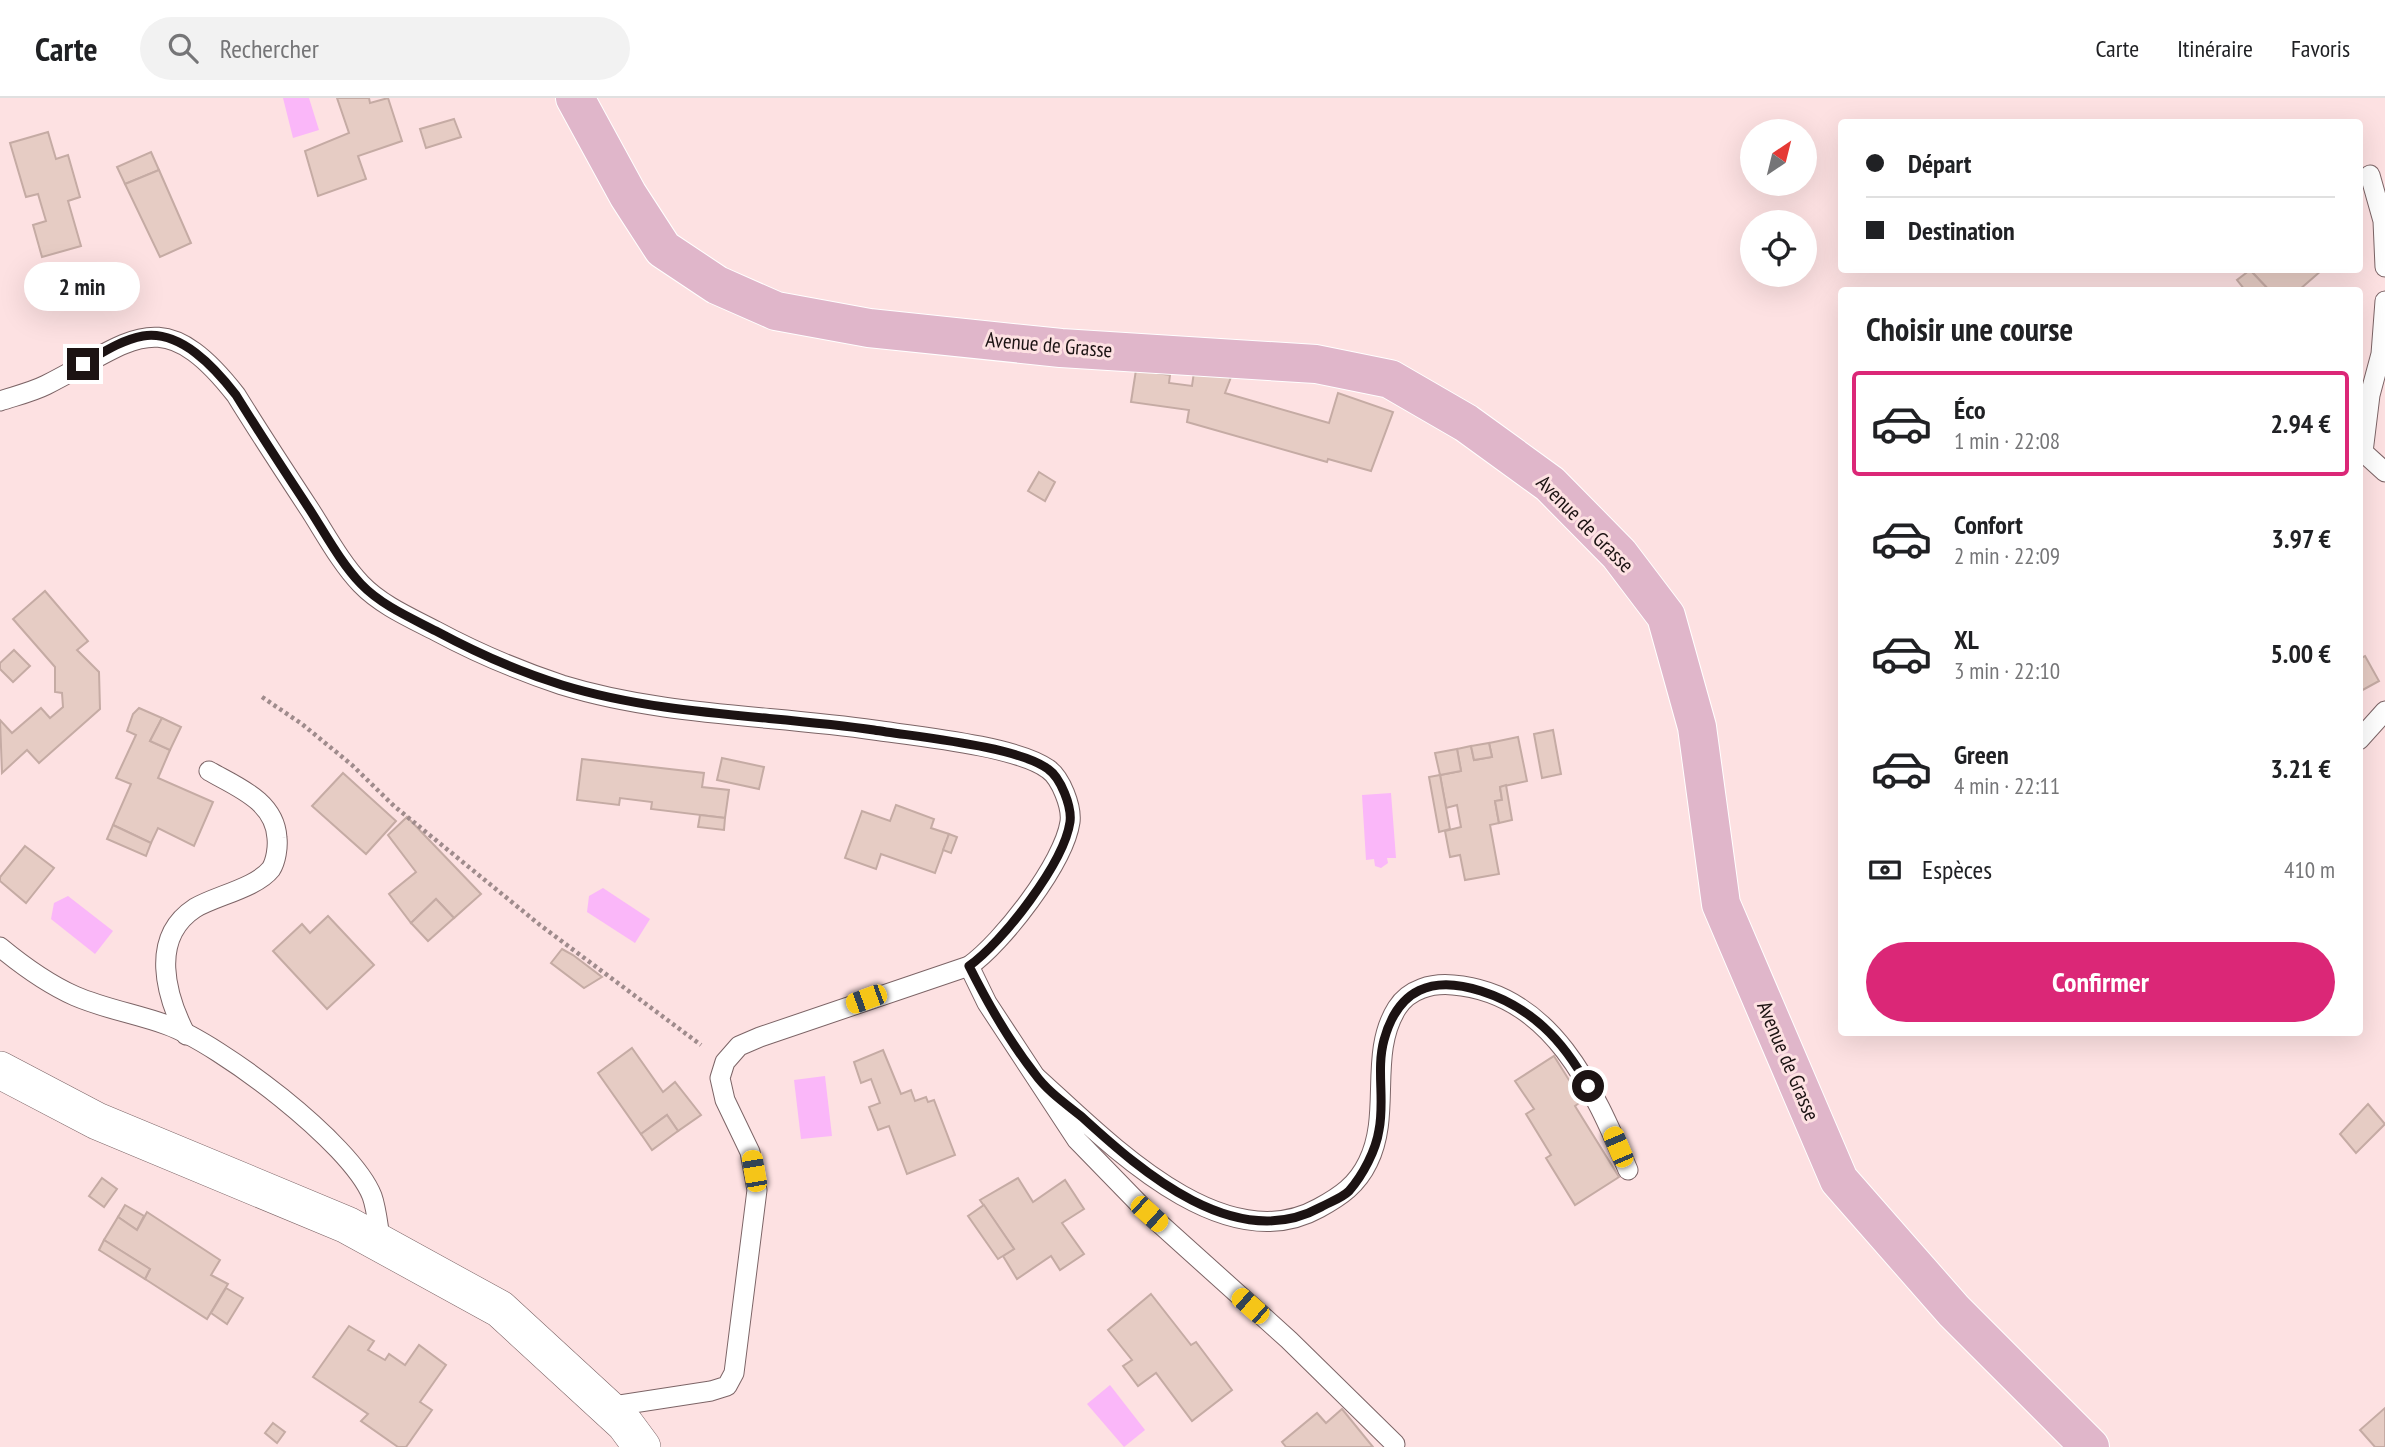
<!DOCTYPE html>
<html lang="fr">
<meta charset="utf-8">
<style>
:root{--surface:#fff;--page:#f2f2f2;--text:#202124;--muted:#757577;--line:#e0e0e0;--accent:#db2777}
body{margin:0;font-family:"PT Sans Narrow",sans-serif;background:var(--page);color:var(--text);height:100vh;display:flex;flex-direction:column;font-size:26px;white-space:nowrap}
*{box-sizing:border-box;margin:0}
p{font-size:23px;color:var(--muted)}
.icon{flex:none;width:38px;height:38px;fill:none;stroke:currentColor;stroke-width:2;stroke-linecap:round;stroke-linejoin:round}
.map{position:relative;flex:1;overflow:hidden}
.drawer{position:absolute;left:1838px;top:189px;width:525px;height:749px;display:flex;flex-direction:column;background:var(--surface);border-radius:7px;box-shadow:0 7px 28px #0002}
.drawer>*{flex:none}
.top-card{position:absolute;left:1838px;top:21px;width:525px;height:154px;border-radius:7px;box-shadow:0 7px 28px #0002;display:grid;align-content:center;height:154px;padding:0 28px;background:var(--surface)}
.needle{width:46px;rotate:35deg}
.buttons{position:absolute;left:1740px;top:21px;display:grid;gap:14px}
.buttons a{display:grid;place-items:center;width:77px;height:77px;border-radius:50%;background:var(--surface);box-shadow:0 7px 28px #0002;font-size:35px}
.end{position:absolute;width:32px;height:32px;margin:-16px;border:9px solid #1c1313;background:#fff;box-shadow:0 0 0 4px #fff}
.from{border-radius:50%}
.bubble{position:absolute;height:49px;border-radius:24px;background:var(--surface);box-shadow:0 7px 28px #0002;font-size:23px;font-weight:800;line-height:49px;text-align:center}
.car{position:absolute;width:21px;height:42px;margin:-21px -10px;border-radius:9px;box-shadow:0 0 5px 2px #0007;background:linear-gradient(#f5c518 24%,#345 0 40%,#f5c518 0 76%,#345 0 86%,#f5c518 0)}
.top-card b{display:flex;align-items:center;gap:24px;height:66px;font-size:26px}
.top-card b+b{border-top:2px solid var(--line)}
.top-card i{width:18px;height:18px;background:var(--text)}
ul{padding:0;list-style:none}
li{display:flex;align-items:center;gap:21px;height:105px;margin:0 14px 10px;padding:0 14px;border:4px solid transparent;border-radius:7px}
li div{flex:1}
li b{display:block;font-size:26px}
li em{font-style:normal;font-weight:800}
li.current{border-color:var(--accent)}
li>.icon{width:63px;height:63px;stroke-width:1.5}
h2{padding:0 28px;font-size:32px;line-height:84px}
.pay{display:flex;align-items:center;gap:18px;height:77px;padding:0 28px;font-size:26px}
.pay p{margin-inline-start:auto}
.primary-button{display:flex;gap:14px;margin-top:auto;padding:14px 28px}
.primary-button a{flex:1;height:80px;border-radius:42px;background:var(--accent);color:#fff;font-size:28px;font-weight:800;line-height:80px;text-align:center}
header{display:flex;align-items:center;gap:42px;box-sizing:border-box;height:98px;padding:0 35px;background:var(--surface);border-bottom:2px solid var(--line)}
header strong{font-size:33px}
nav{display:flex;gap:38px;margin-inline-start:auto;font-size:24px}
.search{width:490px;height:63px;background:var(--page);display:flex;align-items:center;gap:18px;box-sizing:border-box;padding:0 24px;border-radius:38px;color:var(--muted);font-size:26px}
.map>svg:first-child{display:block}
</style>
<header>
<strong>Carte</strong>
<div class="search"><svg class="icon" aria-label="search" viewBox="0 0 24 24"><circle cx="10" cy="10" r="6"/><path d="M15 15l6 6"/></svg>Rechercher</div>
<nav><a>Carte</a><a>Itinéraire</a><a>Favoris</a></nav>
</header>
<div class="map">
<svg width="2385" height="1349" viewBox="0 0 2385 1349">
<rect width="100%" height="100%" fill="#fde1e2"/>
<g fill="#fab7f9">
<path d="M283,0h26l10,32 -26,8z"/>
<path d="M1391,695l5,65h-9l1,5 -7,5 -6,-2 -1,-7 -8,1 -4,-65z"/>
<path d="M603,790l47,31 -15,24 -48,-31 2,-16z"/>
<path d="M68,798l45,35 -18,23 -44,-35 3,-16z"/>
<path d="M825,978l7,60 -31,3 -7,-59z"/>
<path d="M1110,1287l35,45 -21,17 -37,-43z"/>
</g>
<g fill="#e6ccc4" stroke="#c5aba4" stroke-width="2">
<path d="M337,0h32l1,5 18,-5 14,43 -44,15 8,23 -48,17 -13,-45 44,-18z"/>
<path d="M454,21l7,18 -35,11 -6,-19z"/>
<path d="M48,34l8,27 12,-4 12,42 -12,4 13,45 -39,11 -9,-32 13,-4 -8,-27 -12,3 -16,-54z"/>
<path d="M151,54l8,18 -34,14 -8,-17z"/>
<path d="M159,72l32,73 -31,14 -35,-73z"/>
<path d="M2250,172h72l-23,20h-30z"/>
<path d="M2250,172l19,20h-24l-8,-10z"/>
<path d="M1136,272l34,5 -1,8 23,3 2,-14 37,5 -6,16 104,30 9,-30 55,19 -22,59 -43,-12 -1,3 -140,-40 2,-12 -58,-8z"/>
<path d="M1039,374l16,10 -10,19 -17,-10z"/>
<path d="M45,493l43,50 -11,9 22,22 1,37 -61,54 -12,-13 -25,23 -2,-53 12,13 29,-25 9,10 13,-11 -1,-14 -7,-1v-25l-42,-48z"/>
<path d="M14,552l16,16 -17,16 -13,-13v-6z"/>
<path d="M2365,558l14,25 -20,11v-33z"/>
<path d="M139,610l23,10 -12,23 20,9 -12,28 55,24 -19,44 -36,-18 -7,15 -38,-18 18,-41 -15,-6 20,-43 -9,-4 6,-17z"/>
<path d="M162,620l19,9 -11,23 -20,-9z"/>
<path d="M1553,632l8,44 -19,4 -8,-44z"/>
<path d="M1518,639l9,44 -27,6 2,13 -7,1 4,22 -9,2 9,49 -34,6 -5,-25 -10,2 -5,-26 16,-4 -4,-22 -11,3 -6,-33 21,-4 -4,-22 14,-3 3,14 18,-3 -3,-14z"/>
<path d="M1489,645l3,14 -18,3 -3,-14z"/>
<path d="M1457,651l4,22 -21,4 -5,-22z"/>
<path d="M722,660l42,9 -5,22 -42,-9z"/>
<path d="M582,661l122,14 -2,14 27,3 -4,28 -74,-9 1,-7 -32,-4 -1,7 -42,-5z"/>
<path d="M343,675l53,48 -30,33 -54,-48z"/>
<path d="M1440,677l10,54 -11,3 -10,-55z"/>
<path d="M1506,687l6,35 -13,3 -4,-22 7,-1 -2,-13z"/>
<path d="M896,707l38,14 -3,9 18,6 -14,39 -54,-19 -5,15 -31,-11 17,-47 28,10z"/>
<path d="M700,717l25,3 -1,12 -26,-3z"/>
<path d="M407,719l74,77 -27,24 -18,-19 -25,24 -22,-29 27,-22 -28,-37z"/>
<path d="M113,727l38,18 -5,13 -39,-17z"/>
<path d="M949,736l8,3 -6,16 -8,-3z"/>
<path d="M25,748l29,22 -28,35 -26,-22v-4z"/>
<path d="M436,801l18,19 -26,23 -17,-18z"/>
<path d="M328,818l46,49 -47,44 -54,-58 29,-27 8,9z"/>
<path d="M562,851l11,6 29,22 -18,11 -33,-25z"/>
<path d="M632,950l31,44 12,-10 26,33 -23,16 -11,-16 -26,19 -43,-61z"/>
<path d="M883,952l18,44 10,-4 4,11 11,-4 2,5 6,-2 21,55 -48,19 -18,-48 -11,4 -9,-23 11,-4 -9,-24 -10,4 -7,-21z"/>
<path d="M1554,958l15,24 4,-2 13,20 -11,8 44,71 -44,28 -29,-47 5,-3 -25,-41 8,-5 -19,-28z"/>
<path d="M2368,1006l17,20 -29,29 -16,-19z"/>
<path d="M667,1017l11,16 -26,19 -11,-16z"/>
<path d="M102,1080l15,11 -13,18 -15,-11z"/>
<path d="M1018,1080l15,24 32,-22 19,29 -22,14 22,31 -24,16 -9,-14 -34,23 -14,-23 11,-7 -34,-49z"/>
<path d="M125,1107l19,11 -7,14 -19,-13z"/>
<path d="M984,1107l30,44 -16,10 -30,-43z"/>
<path d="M147,1114l73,48 -9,15 17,9 -21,35 -62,-40 5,-10 -46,-29 14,-23 19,13z"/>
<path d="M104,1142l46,29 -5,10 -46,-29z"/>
<path d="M226,1190l17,10 -16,26 -16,-11z"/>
<path d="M1151,1196l40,51 5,-3 36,48 -40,31 -36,-48 -18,13 -15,-20 9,-6 -24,-30z"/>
<path d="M349,1228l25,15 -6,9 17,10 4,-6 16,11 14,-20 27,20 -26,37 12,8 -26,37h-8l-37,-26 7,-7 -55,-37z"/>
<path d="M2385,1310v39h-10l-15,-17z"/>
<path d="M1342,1311l31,38h-87l-4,-5 35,-29 9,10z"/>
<path d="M273,1325l12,9 -8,11 -12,-10z"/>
</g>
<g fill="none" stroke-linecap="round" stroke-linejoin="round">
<g stroke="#7c6466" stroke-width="21">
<g id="lane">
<path d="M2370,77l13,46 2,46"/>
<path d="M2385,203l-4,53 -11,41 -7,57 22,20"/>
<path d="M0,303c15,-5 32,-9 46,-16 86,-43 115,-86 190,10 24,39 49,77 74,115 16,25 31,53 51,74 20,21 50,34 75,47 39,21 84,40 126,54 101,31 209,30 312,45 41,6 143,16 174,39 13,9 24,38 22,53 -6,41 -68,121 -101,144l-209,71 -21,9 -14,16 -5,16 5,22 25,52 7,38 -23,183 -7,13 -16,5 -104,16"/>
<path d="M2359,642l26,-29"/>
<path d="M0,849c23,19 48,37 75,49 30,13 62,18 92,29 53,19 184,118 205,171 5,14 6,32 9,47"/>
<path d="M969,868l18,37 90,137 72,74 140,126 106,104"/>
<path d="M186,937c-20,-39 -37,-97 9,-127 20,-12 61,-20 76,-39 5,-8 7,-22 6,-31 -2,-37 -40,-51 -68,-67"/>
<path d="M1036,979c67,60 185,186 283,131 22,-12 38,-23 49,-46 24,-48 0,-108 29,-154 12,-19 35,-25 56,-23 99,8 141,105 175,185"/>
</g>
</g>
<g stroke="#7c6466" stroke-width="38">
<path id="street" d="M0,972l97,51 250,104 153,84 125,115 17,23"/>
</g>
<g stroke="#fff" stroke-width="40">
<path id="primary" d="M575,0l53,97 35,54 54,36 59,26 93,17 192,20 255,16 74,15 76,44 84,61 69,70 47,62 31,111 24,177 118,276 115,131 136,136"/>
</g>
<path stroke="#9f8b8c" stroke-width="4.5" stroke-dasharray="3.5 3.5" stroke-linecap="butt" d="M262,599l40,27 50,41 42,41 146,119 161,120"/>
<use href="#lane" stroke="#fff" stroke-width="19"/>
<use href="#street" stroke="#fff" stroke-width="37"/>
<use href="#primary" stroke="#e0b6ca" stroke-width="38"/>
</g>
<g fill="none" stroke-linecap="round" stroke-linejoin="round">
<path stroke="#1c1313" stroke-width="9" d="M83,266c19,-11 38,-24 60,-28 38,-6 72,32 93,59 24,39 49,77 74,115 16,25 31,53 51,74 20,21 50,34 75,47 39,21 84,41 126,54 101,31 209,30 312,45 42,7 143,16 174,39 13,9 24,38 22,53 -6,41 -68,121 -101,144 19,38 40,75 66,108 12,17 31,30 47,43 60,55 154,137 239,90 9,-5 21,-9 28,-16 14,-16 27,-41 30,-61 6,-29 -3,-61 5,-90 14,-51 48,-65 97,-49 50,16 82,49 107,95"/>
</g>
<g text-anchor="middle" stroke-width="6" stroke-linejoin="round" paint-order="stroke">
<g font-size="21" fill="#1c1313" stroke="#fde1e2">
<text transform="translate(1049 247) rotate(5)" y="7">Avenue de Grasse</text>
<text transform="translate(1585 426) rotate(45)" y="7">Avenue de Grasse</text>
<text transform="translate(1788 963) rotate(67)" y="7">Avenue de Grasse</text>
</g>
</g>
</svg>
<div class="buttons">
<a><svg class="needle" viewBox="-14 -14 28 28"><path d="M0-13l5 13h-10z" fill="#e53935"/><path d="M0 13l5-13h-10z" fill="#757577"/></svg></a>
<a><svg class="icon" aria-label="locate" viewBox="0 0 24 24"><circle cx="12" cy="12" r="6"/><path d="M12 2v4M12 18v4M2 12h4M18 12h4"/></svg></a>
</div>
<i class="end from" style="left:1588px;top:988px"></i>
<i class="end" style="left:83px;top:266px"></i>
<div class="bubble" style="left:24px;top:164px;width:116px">2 min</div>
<i class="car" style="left:866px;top:901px;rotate:250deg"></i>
<i class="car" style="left:1618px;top:1049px;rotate:337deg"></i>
<i class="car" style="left:754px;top:1073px;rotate:350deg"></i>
<i class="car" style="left:1149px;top:1116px;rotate:132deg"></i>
<i class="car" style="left:1250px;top:1208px;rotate:311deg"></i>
<div class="top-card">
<b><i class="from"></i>Départ</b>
<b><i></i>Destination</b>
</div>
<section class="drawer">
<h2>Choisir une course</h2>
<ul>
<li class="current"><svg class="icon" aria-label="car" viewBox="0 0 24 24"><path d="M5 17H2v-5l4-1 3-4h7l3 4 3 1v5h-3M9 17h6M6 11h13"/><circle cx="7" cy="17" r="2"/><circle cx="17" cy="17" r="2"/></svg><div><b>Éco</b><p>1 min · 22:08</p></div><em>2.94 €</em></li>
<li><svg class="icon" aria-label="car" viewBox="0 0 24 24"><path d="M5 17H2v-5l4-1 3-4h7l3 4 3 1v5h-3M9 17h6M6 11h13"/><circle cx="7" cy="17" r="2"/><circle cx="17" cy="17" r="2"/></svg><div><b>Confort</b><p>2 min · 22:09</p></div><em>3.97 €</em></li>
<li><svg class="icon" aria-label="car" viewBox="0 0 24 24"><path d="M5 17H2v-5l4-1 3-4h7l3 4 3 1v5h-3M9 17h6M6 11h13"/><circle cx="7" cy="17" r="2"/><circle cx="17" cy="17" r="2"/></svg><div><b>XL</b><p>3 min · 22:10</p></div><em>5.00 €</em></li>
<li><svg class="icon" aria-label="car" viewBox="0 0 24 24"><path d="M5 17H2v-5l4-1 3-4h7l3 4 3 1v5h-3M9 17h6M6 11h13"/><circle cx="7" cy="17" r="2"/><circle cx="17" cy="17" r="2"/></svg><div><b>Green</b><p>4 min · 22:11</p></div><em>3.21 €</em></li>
</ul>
<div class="pay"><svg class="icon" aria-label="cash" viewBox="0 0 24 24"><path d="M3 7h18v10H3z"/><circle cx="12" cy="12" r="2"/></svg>Espèces<p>410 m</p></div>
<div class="primary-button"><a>Confirmer</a></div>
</section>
</div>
